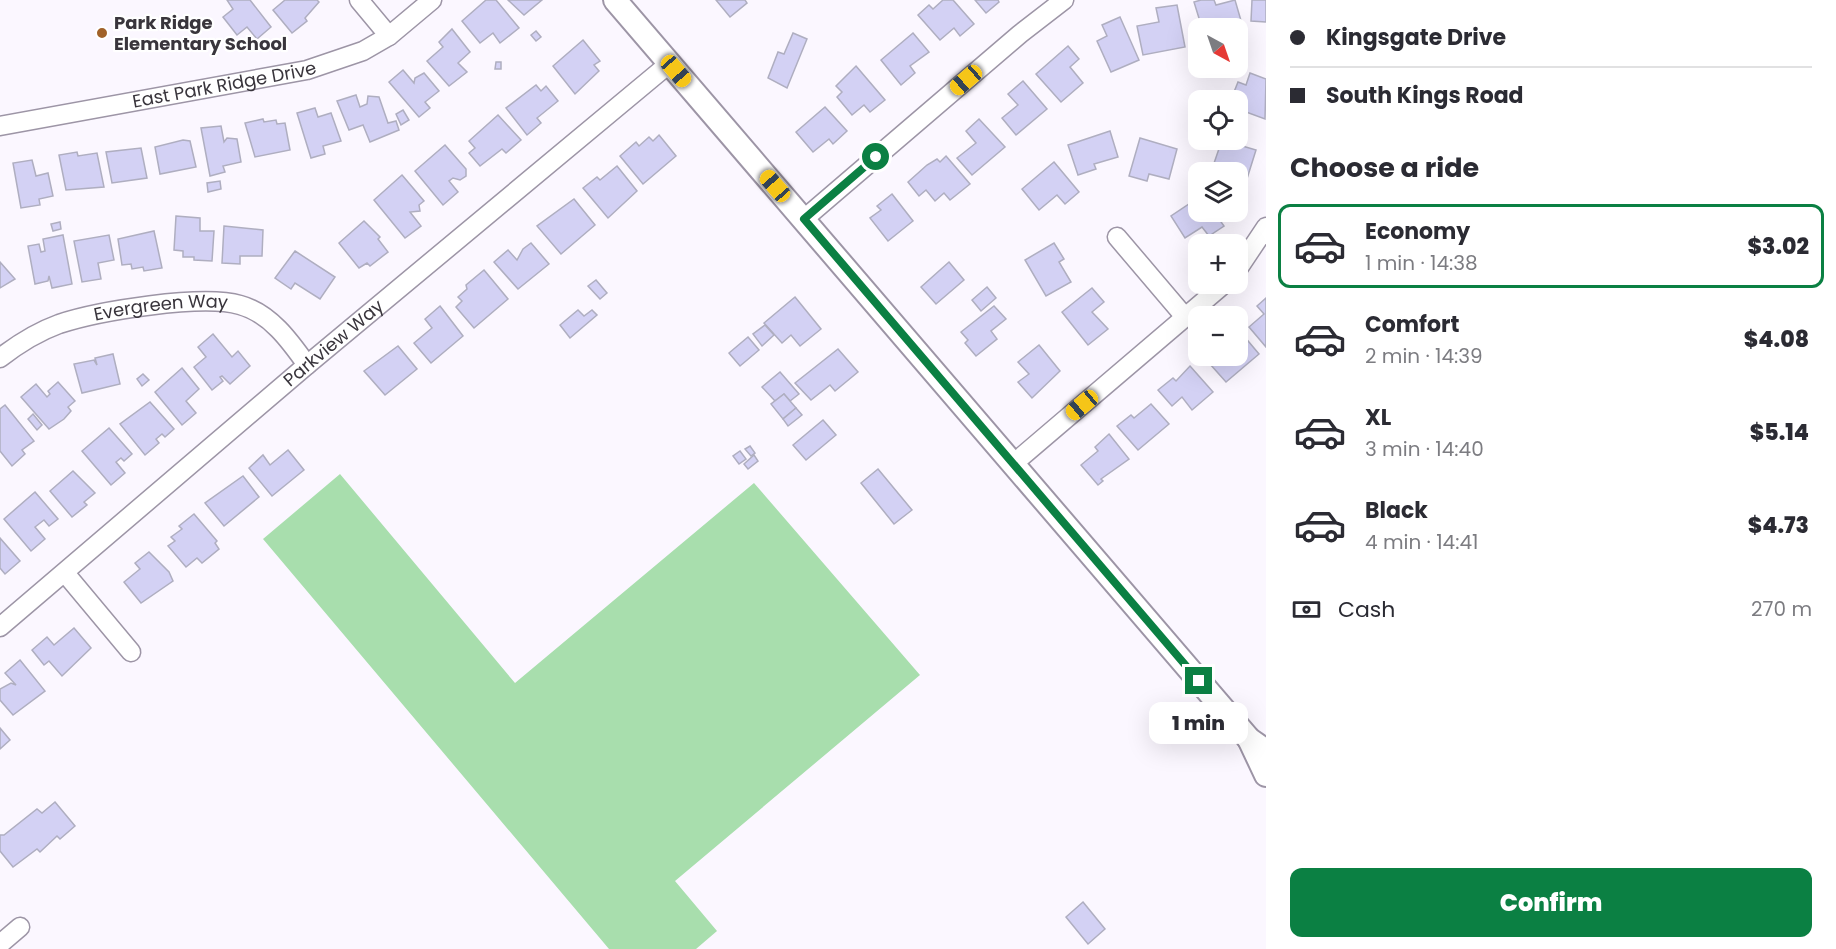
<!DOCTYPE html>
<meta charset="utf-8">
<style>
:root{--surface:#fff;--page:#f2f2f3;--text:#2b2b33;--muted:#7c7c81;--line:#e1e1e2;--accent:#0b8043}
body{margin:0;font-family:Poppins,sans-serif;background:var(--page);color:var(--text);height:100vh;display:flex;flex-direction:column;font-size:22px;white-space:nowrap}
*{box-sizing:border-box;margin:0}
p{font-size:20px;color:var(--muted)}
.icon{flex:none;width:33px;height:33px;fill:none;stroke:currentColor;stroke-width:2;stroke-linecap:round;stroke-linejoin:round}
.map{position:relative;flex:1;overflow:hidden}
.side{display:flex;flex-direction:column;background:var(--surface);width:570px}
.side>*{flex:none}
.guide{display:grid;align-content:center;height:132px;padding:0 24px;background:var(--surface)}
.needle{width:39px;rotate:140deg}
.fabs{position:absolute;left:1188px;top:18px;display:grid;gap:12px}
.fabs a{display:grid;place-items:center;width:60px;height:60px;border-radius:12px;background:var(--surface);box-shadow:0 6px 24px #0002;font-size:30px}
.end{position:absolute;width:27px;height:27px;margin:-14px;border:8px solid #0b8043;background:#fff;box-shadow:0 0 0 3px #fff}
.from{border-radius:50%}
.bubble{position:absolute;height:42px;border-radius:12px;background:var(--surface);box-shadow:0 6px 24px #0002;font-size:20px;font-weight:800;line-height:42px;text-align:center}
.car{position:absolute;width:18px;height:36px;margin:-18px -9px;border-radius:8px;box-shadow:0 0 4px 2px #0007;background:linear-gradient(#f5c518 24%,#345 0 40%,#f5c518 0 76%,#345 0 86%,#f5c518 0)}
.guide b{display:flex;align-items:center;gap:21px;height:57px;font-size:22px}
.guide b+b{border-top:2px solid var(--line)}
.guide i{width:15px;height:15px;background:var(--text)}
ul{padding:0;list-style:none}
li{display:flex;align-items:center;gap:18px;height:84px;margin:0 12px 9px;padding:0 12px;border:3px solid transparent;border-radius:12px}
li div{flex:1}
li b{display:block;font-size:22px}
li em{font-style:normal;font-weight:800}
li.current{border-color:var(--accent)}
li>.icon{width:54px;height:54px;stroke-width:1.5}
h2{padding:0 24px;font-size:27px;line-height:72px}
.pay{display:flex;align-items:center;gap:15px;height:66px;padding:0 24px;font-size:22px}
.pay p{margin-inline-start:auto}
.primary-button{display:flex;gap:12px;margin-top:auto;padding:12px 24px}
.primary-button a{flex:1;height:69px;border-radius:12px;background:var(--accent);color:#fff;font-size:24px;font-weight:800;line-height:69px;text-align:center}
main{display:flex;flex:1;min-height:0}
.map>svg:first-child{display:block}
</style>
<main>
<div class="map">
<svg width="1266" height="949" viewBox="0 0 1266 949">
<rect width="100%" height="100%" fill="#fbf7ff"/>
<path fill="#a8dead" d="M340,474l175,209 239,-200 166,192 -245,206 42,50 -21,18h-87l-346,-410z"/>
<g fill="#d3d1f4" stroke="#afaec0" stroke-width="1.5">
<path d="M250,0l21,27 -14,12 -10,-12 -10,8 -14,-18 10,-8 -6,-9z"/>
<path d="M285,0h32l2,2 -14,16 2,3 -15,12 -19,-23z"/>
<path d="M486,0h10l23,28 -19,15 -7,-10 -13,10 -18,-22z"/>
<path d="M508,0h34l-18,15z"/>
<path d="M716,0h29l2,3 -17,14z"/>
<path d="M943,0h10l21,24 -14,12 -6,-8 -14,12 -22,-25 11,-10 4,4z"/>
<path d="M975,0h23l1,2 -13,11z"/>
<path d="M1201,0h13l2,5 19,-5 9,31 -6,2v-5h-36l-8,-26z"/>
<path d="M1252,0h14v22l-15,-1z"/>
<path d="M1177,5l8,42 -42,8 -6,-29 22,-4 -3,-14z"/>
<path d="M1120,17l19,43 -28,12 -14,-31 10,-5 -5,-11z"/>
<path d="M452,29l18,23 -12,11 9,9 -18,14 -22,-25 16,-14 -4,-5z"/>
<path d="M536,31l5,6 -5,4 -5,-6z"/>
<path d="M793,33l14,6 -20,49 -19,-10 10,-26 6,2z"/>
<path d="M913,33l16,19 -19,14 5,7 -14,12 -20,-25z"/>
<path d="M583,40l17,21 -6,4 5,6 -24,23 -22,-28z"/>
<path d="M1068,46l11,13 -9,8 13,16 -22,19 -25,-28z"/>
<path d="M496,62h5v7h-6z"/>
<path d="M856,66l29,34 -15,12 -6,-7 -12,10 -15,-18 5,-5 -6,-6z"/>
<path d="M403,70l11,13 1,-5 9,-5 15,18 -14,11 5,6 -11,9 -30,-35z"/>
<path d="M1250,73l16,6 -1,40 -27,-10 3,-9 -9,-3 6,-15 8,3z"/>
<path d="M1023,81l24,28 -31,26 -14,-17 16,-13 -10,-11z"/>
<path d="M536,85l5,6 5,-5 12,15 -21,17 4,5 -14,12 -21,-27z"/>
<path d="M356,95l4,12 7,-3 1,-8 11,1 9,26 8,-2 3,9 -29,12 -7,-17 -14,5 -12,-29z"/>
<path d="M825,107l22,24 -14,13 -4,-5 -16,13 -17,-20z"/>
<path d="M315,108l3,9 13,-4 10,28 -18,5 2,8 -14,4 -14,-45z"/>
<path d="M403,110l6,10 -8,5 -5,-11z"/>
<path d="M498,115l23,25 -15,13 -4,-4 -22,17 -11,-13 6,-5 -6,-7z"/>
<path d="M263,119l1,3 12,-2 1,4 8,-1 5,27 -35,7 -10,-34z"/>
<path d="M979,119l26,28 -33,28 -15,-17 19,-15 -10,-12z"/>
<path d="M221,126l3,16 3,-4 10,1 4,23 -18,4 2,6 -15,4 -9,-48z"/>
<path d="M1110,131l8,26 -24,7 2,5 -18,6 -10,-30z"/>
<path d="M659,135l17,21 -33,28 -23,-28 16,-14 3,4 10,-9 4,4z"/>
<path d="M1140,138l37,11 -8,30 -20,-5 -2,7 -18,-5z"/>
<path d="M183,140l7,1 6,26 -36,7 -5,-27z"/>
<path d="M1222,140l34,10 -11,35 -7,-2v-11h-27z"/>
<path d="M445,145l21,24v7l-6,4 -7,-2 -4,3 9,11 -15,13 -28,-34z"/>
<path d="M141,148l6,30 -35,5 -6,-31z"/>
<path d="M77,152l1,4 19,-3 7,34 -38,3 -7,-35z"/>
<path d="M946,156l24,28 -20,16 -6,-7 -9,8 -9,-11 -7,6 -11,-14 19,-17 10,-6 3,3z"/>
<path d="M32,160l4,16 12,-3 5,23 -14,3 1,6 -19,3 -8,-45z"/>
<path d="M1054,162l25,30 -14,12 -8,-9 -18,15 -17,-21z"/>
<path d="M617,166l20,25 -29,27 -25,-30 14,-11 3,3z"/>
<path d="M402,175l22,26 -5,4 1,6 -10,1 11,14 -16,12 -31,-38z"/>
<path d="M220,181l1,8 -13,3 -1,-9z"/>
<path d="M892,194l21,27 -25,20 -18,-23 11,-8 -4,-4z"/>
<path d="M1198,198v14h16l10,14 -15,10 -7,-9 -17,11 -14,-22z"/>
<path d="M574,199l21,26 -34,29 -24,-28z"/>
<path d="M176,216l24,2v13h14l-2,30 -18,-1v-3h-11v-6l-9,-1z"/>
<path d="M364,221l16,16 -2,2 10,13 -18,14 -3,-3 -8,5 -20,-25z"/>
<path d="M60,222l1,7 -8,2 -2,-7z"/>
<path d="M224,226l39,4 -1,26h-22v8l-18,-1z"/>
<path d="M154,231l8,37 -18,3 -1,-4 -11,2 -1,-5 -9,1 -4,-26z"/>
<path d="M63,235l9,49 -20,4 -3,-12 -1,5 -13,3 -7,-38 11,-2 2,8 4,-1 -2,-12z"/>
<path d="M109,235l5,25 -16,3 3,16 -19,3 -8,-41z"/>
<path d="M531,243l18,21 -31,25 -24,-27 14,-12 9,10 6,-11z"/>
<path d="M1054,243l10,16 -5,3 12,20 -25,14 -21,-36z"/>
<path d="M295,251l40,26 -15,22 -25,-16 -4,6 -16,-11z"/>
<path d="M0,262l15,17 -15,9z"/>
<path d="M949,262l15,18 -28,24 -15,-17z"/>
<path d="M484,270l24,29 -34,29 -18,-21 6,-6 -4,-4 9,-8 -1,-4z"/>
<path d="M596,280l11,13 -7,6 -12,-13z"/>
<path d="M987,287l9,11 -15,13 -9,-11z"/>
<path d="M1092,288l12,14 -12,10 16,17 -20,16 -26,-33z"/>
<path d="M795,297l26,32 -21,17 -9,-11 -9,8 -18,-20z"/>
<path d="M1266,298v49l-17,-20 15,-13 -7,-8z"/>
<path d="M440,306l23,30 -32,27 -17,-20 18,-15 -7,-9z"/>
<path d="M994,306l12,13 -15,12 6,8 -21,17 -11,-13 3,-3 -7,-8z"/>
<path d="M578,310l6,6 8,-6 5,5 -27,23 -10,-13z"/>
<path d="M765,325l9,10 -12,11 -9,-12z"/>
<path d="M1238,329l21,25 -33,28 -16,-18 10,-8h18z"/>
<path d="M213,334l19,23 6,-6 12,15 -20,18 -8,-8 -2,1 3,4 -11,9 -18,-23 12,-10 -8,-10z"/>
<path d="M748,337l11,13 -19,16 -11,-13z"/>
<path d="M1039,345l21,26 -28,27 -14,-16 11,-8 -11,-12z"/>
<path d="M398,346l19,23 -32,26 -21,-24z"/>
<path d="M838,349l20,23 -23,19 -5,-6 -19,15 -16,-17z"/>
<path d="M113,354l7,30 -38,9 -8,-29 20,-4 3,5 -2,-7z"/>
<path d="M1190,366l23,26 -21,18 -10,-13 -10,9 -14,-16 15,-12 3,3z"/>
<path d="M182,368l17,21 -13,12 10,12 -14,12 -27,-33z"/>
<path d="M780,372l19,22 -9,7 -6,-7 -9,7 -13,-14z"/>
<path d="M143,374l6,6 -7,6 -5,-7z"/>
<path d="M58,382l17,19 -7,6 3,4 -7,8 -15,10 -28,-32 15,-13 11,13 3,-3 -2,-3z"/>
<path d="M784,394l12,14 -13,11 -12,-15z"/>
<path d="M150,402l24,27 -9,8 -3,-3 -6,5 3,4 -14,12 -25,-31z"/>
<path d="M1151,404l18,20 -31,26 -21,-24 14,-11 3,3z"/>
<path d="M5,405l29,36 -12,9 3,4 -13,12 -12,-15v-42z"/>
<path d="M796,408l6,7 -14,11 -5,-7z"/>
<path d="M33,414l9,11 -5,5 -9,-11z"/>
<path d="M823,420l13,15 -30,25 -13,-15z"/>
<path d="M109,428l23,26 -8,7 -3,-3 -5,4 9,11 -14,12 -29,-34z"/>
<path d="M1109,434l20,25 -28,20 2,2 -5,4 -17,-20 17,-14 -3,-4z"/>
<path d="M750,446l5,7 -4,3 -6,-7z"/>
<path d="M288,450l16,20 -32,26 -23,-28 14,-13 7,10z"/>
<path d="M740,451l6,8 -7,5 -6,-8z"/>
<path d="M754,455l4,6 -10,8 -4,-5z"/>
<path d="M878,469l34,41 -18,14 -33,-41z"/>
<path d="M73,471l22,22 -11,9 3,3 -15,12 -22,-26z"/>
<path d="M243,476l16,21 -35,29 -19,-23z"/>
<path d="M35,492l23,27 -9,7 -5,-6 -9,7 10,12 -14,12 -27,-32z"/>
<path d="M194,514l23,27 -2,2 4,6 -17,14 -5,-5 -11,9 -18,-21 7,-5 -4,-4 11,-8 -3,-3z"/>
<path d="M0,538l20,23 -15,13 -5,-6z"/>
<path d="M149,552l20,20 4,9 -32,22 -17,-21 16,-13 -5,-6z"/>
<path d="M74,628l17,20 -29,28 -13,-15 -5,4 -12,-15 15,-13 7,8z"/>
<path d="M20,660l25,31 -32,24 -13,-15v-11l11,-6 5,2 -11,-12z"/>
<path d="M0,728l10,12 -10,9z"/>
<path d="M55,802l20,24 -15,13 -3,-3 -17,16 -3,-3 -24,18 -13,-16v-16h4l33,-26 5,4z"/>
<path d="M1083,902l22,27 -17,15 -22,-27z"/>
</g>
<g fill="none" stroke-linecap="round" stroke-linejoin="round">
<g stroke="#9d95a6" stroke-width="21">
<g id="minor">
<path d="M359,0l30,36"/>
<path id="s1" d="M0,126l307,-56 56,-19 26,-15 43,-36"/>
<path d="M804,219l216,-185 44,-34"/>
<path d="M1117,237l68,80"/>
<path d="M1238,269l28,-42"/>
<path id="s2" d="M0,358c18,-14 37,-26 59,-34 39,-13 143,-30 181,-19 30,8 50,36 67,60"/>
<path d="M1013,464l211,-180"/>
<path d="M65,573l66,79"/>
<path id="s3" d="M0,627l307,-262 363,-302"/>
<path d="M0,944l20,-17"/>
</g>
</g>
<g stroke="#9d95a6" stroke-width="26">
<g id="major">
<path d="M615,0l634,739 17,12"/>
<path d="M1249,739l17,36"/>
</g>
</g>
<use href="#minor" stroke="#fff" stroke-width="18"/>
<use href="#major" stroke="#fff" stroke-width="22"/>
</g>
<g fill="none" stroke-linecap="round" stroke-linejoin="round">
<path stroke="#0b8043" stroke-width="8" d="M876,157l-72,62 395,462"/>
</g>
<circle fill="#a16129" stroke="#fff" stroke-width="2" cx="102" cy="33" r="6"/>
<g text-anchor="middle" stroke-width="4.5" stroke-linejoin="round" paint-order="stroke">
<g font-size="18" font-weight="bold" fill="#39353c" stroke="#fff" text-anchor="start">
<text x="114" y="29">Park Ridge<tspan x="114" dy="21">Elementary School</tspan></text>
</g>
<g font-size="18" fill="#39353c" stroke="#fff">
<text dy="6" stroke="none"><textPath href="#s1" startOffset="228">East Park Ridge Drive</textPath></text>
<text dy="6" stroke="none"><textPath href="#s2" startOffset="172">Evergreen Way</textPath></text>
<text dy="6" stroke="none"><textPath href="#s3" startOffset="438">Parkview Way</textPath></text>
</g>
</g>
</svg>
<div class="fabs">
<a><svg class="needle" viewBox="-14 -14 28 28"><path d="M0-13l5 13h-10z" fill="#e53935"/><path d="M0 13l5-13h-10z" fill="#7c7c81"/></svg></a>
<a><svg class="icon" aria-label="locate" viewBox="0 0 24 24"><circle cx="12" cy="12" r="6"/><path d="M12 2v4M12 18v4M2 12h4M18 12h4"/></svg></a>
<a><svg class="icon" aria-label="layers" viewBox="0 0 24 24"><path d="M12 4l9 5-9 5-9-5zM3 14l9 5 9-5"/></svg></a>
<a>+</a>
<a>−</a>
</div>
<i class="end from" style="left:876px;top:157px"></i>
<i class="end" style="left:1199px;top:681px"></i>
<div class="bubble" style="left:1149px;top:702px;width:99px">1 min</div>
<i class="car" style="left:676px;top:71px;rotate:139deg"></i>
<i class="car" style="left:966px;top:80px;rotate:229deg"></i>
<i class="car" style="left:775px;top:186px;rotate:319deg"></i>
<i class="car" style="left:1082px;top:405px;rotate:230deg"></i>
</div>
<section class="side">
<div class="guide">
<b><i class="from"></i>Kingsgate Drive</b>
<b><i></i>South Kings Road</b>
</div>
<h2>Choose a ride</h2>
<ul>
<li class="current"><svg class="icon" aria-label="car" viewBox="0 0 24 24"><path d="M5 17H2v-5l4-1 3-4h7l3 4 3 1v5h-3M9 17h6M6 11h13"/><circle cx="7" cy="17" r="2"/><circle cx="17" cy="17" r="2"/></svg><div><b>Economy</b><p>1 min · 14:38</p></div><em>$3.02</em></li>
<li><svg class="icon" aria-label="car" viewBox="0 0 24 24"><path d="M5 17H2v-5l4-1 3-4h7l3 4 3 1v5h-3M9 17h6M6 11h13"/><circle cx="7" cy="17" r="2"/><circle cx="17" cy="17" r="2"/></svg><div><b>Comfort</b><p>2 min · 14:39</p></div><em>$4.08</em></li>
<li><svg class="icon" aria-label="car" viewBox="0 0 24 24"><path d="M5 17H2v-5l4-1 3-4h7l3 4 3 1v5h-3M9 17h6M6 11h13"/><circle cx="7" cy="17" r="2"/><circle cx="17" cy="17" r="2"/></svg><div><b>XL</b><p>3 min · 14:40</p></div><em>$5.14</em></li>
<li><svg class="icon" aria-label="car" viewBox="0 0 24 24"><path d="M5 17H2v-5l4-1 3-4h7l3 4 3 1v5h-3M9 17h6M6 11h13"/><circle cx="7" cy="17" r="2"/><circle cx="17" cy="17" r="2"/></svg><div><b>Black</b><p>4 min · 14:41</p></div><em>$4.73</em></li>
</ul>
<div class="pay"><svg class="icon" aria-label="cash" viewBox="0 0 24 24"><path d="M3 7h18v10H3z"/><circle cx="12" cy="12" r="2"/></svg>Cash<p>270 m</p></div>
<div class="primary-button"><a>Confirm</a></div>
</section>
</main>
